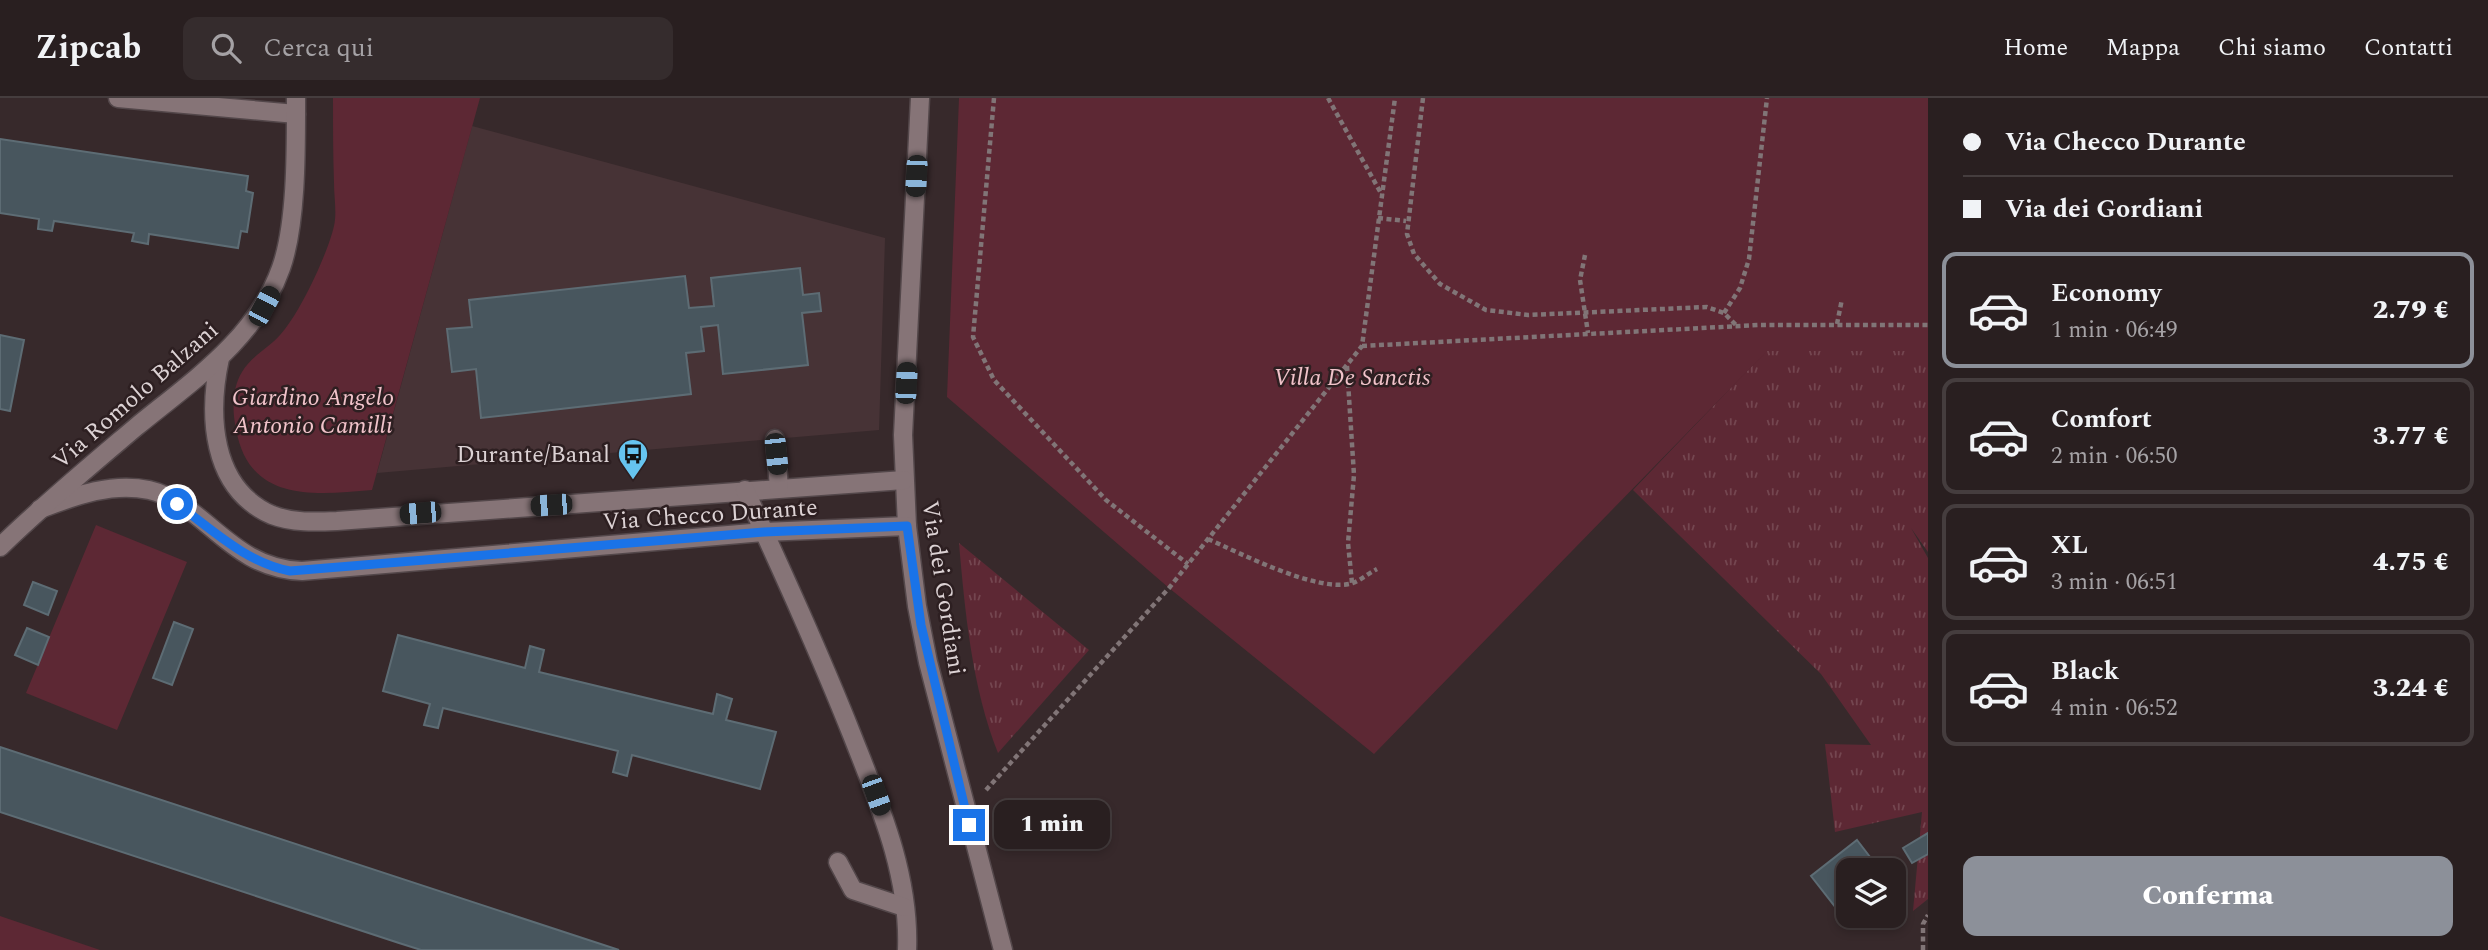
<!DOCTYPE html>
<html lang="it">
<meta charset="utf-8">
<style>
:root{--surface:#291f20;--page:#352c2d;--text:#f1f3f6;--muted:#a5a2a5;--line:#453d3e;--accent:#8c9099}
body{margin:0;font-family:Spectral,serif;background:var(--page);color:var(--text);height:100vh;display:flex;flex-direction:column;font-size:26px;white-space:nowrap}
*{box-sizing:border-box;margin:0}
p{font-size:23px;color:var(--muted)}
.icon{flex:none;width:38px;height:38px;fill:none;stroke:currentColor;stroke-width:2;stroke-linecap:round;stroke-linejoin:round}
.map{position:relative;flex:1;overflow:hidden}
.drawer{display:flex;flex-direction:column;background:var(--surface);width:560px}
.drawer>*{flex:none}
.top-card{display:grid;align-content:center;height:154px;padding:0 35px;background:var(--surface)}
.fabs{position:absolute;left:1836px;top:760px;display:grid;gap:14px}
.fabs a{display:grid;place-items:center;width:70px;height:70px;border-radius:14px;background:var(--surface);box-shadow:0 4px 10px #0003,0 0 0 2px var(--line);font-size:35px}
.end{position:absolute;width:32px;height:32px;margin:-16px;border:9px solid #1a73e8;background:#fff;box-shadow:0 0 0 4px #fff}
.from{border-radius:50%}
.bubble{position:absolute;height:49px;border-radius:14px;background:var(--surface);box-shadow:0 4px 10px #0003,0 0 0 2px var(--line);font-size:23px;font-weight:800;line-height:49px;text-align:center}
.car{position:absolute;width:21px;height:42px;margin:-21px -10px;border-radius:9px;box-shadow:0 0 5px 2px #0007;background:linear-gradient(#222 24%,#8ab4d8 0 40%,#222 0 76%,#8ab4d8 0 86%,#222 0)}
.top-card b{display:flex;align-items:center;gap:24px;height:66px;font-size:26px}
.top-card b+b{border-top:2px solid var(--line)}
.top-card i{width:18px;height:18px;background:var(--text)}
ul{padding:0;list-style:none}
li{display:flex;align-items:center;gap:21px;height:116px;margin:0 14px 10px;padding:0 21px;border:4px solid var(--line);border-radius:14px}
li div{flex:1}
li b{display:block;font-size:26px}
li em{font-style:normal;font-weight:800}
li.active{border-color:var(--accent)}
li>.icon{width:63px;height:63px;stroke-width:1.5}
.button{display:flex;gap:14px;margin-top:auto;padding:14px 35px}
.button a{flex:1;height:80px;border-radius:14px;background:var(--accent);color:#fff;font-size:28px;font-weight:800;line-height:80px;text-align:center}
header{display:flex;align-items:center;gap:42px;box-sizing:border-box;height:98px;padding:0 35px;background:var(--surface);border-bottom:2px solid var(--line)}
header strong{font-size:33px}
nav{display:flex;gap:38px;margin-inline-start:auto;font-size:24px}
.search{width:490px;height:63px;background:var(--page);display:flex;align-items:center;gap:18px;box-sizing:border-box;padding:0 24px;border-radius:14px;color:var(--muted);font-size:26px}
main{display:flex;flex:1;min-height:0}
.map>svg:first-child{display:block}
</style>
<header>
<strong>Zipcab</strong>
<div class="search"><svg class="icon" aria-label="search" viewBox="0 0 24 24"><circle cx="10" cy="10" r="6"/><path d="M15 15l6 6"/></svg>Cerca qui</div>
<nav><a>Home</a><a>Mappa</a><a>Chi siamo</a><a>Contatti</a></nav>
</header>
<main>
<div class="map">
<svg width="1928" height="852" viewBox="0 0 1928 852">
<defs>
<pattern id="grass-tufts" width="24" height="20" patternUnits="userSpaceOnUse" patternTransform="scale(1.75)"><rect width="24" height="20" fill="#5d2834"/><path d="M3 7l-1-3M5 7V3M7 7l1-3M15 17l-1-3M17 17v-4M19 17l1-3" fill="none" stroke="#744650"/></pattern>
</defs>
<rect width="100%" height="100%" fill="#37292b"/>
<path fill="#473336" d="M472,28l413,112 -6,192 -502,43z"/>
<g fill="url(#grass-tufts)">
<path d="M1767,252l161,1v201l-17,-24 17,30v341l-15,12 9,-99 -87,20 -10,-88 46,1 -50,-71 -188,-184z"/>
<path d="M959,445l130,107 -91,103c-26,-65 -33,-141 -39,-210z"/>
</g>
<g fill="#5d2834">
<path d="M333,0h147l-108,392c-58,5 -123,13 -136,-61 -4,-18 -4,-41 6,-57 9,-16 27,-24 38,-37 19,-20 48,-82 54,-109 3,-13 0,-29 0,-43 -1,-28 -1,-57 -1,-85z"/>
<path d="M959,0h969v253h-161l-393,403 -205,-166 -222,-191z"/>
<path d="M96,427l91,37 -70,168 -91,-37z"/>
<path d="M0,818l100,34h-100z"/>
</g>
<g fill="#48565e" stroke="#5d6c74" stroke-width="2">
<path d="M0,41l248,37 -2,15 7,2 -6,39 -6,-1 -3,17 -89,-14 -1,10 -16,-3 2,-8 -80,-12 -2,10 -14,-2 1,-10 -39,-6z"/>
<path d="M800,170l3,27 16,-2 2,18 -19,2 6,52 -85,9 -5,-49 -17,2 3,24 -18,2 5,41 -210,24 -5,-49 -24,3 -5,-43 25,-2 -3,-27 216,-24 4,32 25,-2 -3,-28z"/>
<path d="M0,237l24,5 -14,71 -10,-2z"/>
<path d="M33,484l24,9 -9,24 -24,-10z"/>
<path d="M174,524l19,7 -21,56 -19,-7z"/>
<path d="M27,530l22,9 -11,28 -23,-10z"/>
<path d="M398,537l127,33 5,-22 14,4 -5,22 174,42 4,-20 15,5 -6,21 50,12 -16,57 -128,-34 -5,21 -14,-4 5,-21 -175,-43 -5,20 -14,-3 6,-21 -47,-13z"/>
<path d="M0,649l619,203h-198l-22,-7 -399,-131z"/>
<path d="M1928,735v21l-16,9 -9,-15z"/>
<path d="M1857,742l23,30h-32v37l-8,6 -29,-37z"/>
</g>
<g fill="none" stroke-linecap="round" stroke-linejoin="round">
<g stroke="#53474a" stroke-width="21">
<g id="minor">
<path d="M118,0l178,16"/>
<path d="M920,0l-17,337 4,91 10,80 11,56 75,288"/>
<path d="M220,260c-12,55 -10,130 52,157 21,8 43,7 65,6l567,-41"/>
<path d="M775,341l4,49"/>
<path d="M745,392c37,81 74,162 107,245 27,69 58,139 55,215"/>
<path d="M40,411c35,-13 71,-27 109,-19 56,13 81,79 153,81l462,-39 143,-6"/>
<path d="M0,449c43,-42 90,-81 136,-120 56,-46 120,-88 145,-159 16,-45 15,-122 15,-170"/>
<path d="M838,764l15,28 51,17"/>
</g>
</g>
<g stroke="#817577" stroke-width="4.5" stroke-dasharray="5 3.5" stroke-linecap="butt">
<path d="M994,0l-21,239 21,43 112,120 82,64"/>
<path d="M1328,0l54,97"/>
<path d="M1423,0l-16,136 7,20 26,30 46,26 42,5 179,-8 17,6 12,12"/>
<path d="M1378,120l28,3"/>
<path d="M1585,157l-5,25 8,53"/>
<path d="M1724,215l16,-25 9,-29 18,-161"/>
<path d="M1837,226l5,-25"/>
<path d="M1362,248l397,-21h169"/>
<path d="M1347,268l7,109 -6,68 4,40"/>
<path d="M1208,441c32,14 111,55 145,44 8,-3 16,-10 24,-14"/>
<path d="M986,692l183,-202 193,-242 33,-248"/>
<path d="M1923,852v-26l5,-9"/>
</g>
<use href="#minor" stroke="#867477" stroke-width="18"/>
</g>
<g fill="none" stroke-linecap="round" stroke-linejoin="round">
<path stroke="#1a73e8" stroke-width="9" d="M177,406c36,26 68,58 113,67l474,-39 143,-6 14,99 48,200"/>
</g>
<defs>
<g id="bus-pin" transform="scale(1.575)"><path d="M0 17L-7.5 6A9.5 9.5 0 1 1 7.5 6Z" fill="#66c4ef" stroke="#2d1f21"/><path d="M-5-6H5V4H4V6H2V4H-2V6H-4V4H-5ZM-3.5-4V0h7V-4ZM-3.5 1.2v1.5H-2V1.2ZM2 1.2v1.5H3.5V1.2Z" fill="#111"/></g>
</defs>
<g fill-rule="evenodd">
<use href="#bus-pin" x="633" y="356"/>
</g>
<g text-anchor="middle" stroke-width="5" stroke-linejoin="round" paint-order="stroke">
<g font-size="24" font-style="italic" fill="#f1c3ca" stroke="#2d1f21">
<text x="1352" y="287">Villa De Sanctis</text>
<text x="313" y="307">Giardino Angelo<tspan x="313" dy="28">Antonio Camilli</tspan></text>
</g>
<g font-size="24" fill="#dcd2d4" stroke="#2d1f21">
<text transform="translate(135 297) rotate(-41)" y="8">Via Romolo Balzani</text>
<text transform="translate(710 416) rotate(-4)" y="8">Via Checco Durante</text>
<text transform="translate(944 490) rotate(81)" y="8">Via dei Gordiani</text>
</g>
<g font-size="24" fill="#dcd2d4" stroke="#2d1f21" text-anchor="end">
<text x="610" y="364">Durante/Banal</text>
</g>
</g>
</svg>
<div class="fabs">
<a><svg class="icon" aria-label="layers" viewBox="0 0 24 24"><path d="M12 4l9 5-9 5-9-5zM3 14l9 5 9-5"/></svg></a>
</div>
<i class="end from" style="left:177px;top:406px"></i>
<i class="end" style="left:969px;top:727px"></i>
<div class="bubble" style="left:994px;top:702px;width:116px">1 min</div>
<i class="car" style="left:916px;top:78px;rotate:183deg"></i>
<i class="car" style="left:264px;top:208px;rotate:28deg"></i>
<i class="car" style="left:906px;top:285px;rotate:3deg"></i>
<i class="car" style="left:776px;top:356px;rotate:174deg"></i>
<i class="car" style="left:551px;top:407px;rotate:266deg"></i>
<i class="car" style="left:420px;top:415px;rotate:265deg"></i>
<i class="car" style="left:876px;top:697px;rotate:160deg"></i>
</div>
<section class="drawer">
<div class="top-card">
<b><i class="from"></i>Via Checco Durante</b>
<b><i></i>Via dei Gordiani</b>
</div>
<ul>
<li class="active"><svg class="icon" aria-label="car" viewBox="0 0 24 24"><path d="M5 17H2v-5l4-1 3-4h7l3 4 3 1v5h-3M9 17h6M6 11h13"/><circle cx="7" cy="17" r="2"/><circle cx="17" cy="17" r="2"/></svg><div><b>Economy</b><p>1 min · 06:49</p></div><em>2.79 €</em></li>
<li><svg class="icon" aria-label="car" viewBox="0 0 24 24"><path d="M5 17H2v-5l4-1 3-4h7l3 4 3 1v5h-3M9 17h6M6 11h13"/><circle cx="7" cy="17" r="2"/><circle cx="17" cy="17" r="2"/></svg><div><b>Comfort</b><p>2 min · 06:50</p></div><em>3.77 €</em></li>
<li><svg class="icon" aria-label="car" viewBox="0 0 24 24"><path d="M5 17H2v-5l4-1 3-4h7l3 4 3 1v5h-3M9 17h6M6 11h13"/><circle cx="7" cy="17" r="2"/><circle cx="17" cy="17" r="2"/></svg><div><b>XL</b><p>3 min · 06:51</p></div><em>4.75 €</em></li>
<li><svg class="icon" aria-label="car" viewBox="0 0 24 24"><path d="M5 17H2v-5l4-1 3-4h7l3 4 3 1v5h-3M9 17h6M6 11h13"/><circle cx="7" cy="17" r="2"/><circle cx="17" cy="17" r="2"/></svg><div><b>Black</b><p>4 min · 06:52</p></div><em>3.24 €</em></li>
</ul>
<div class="button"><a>Conferma</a></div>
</section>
</main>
